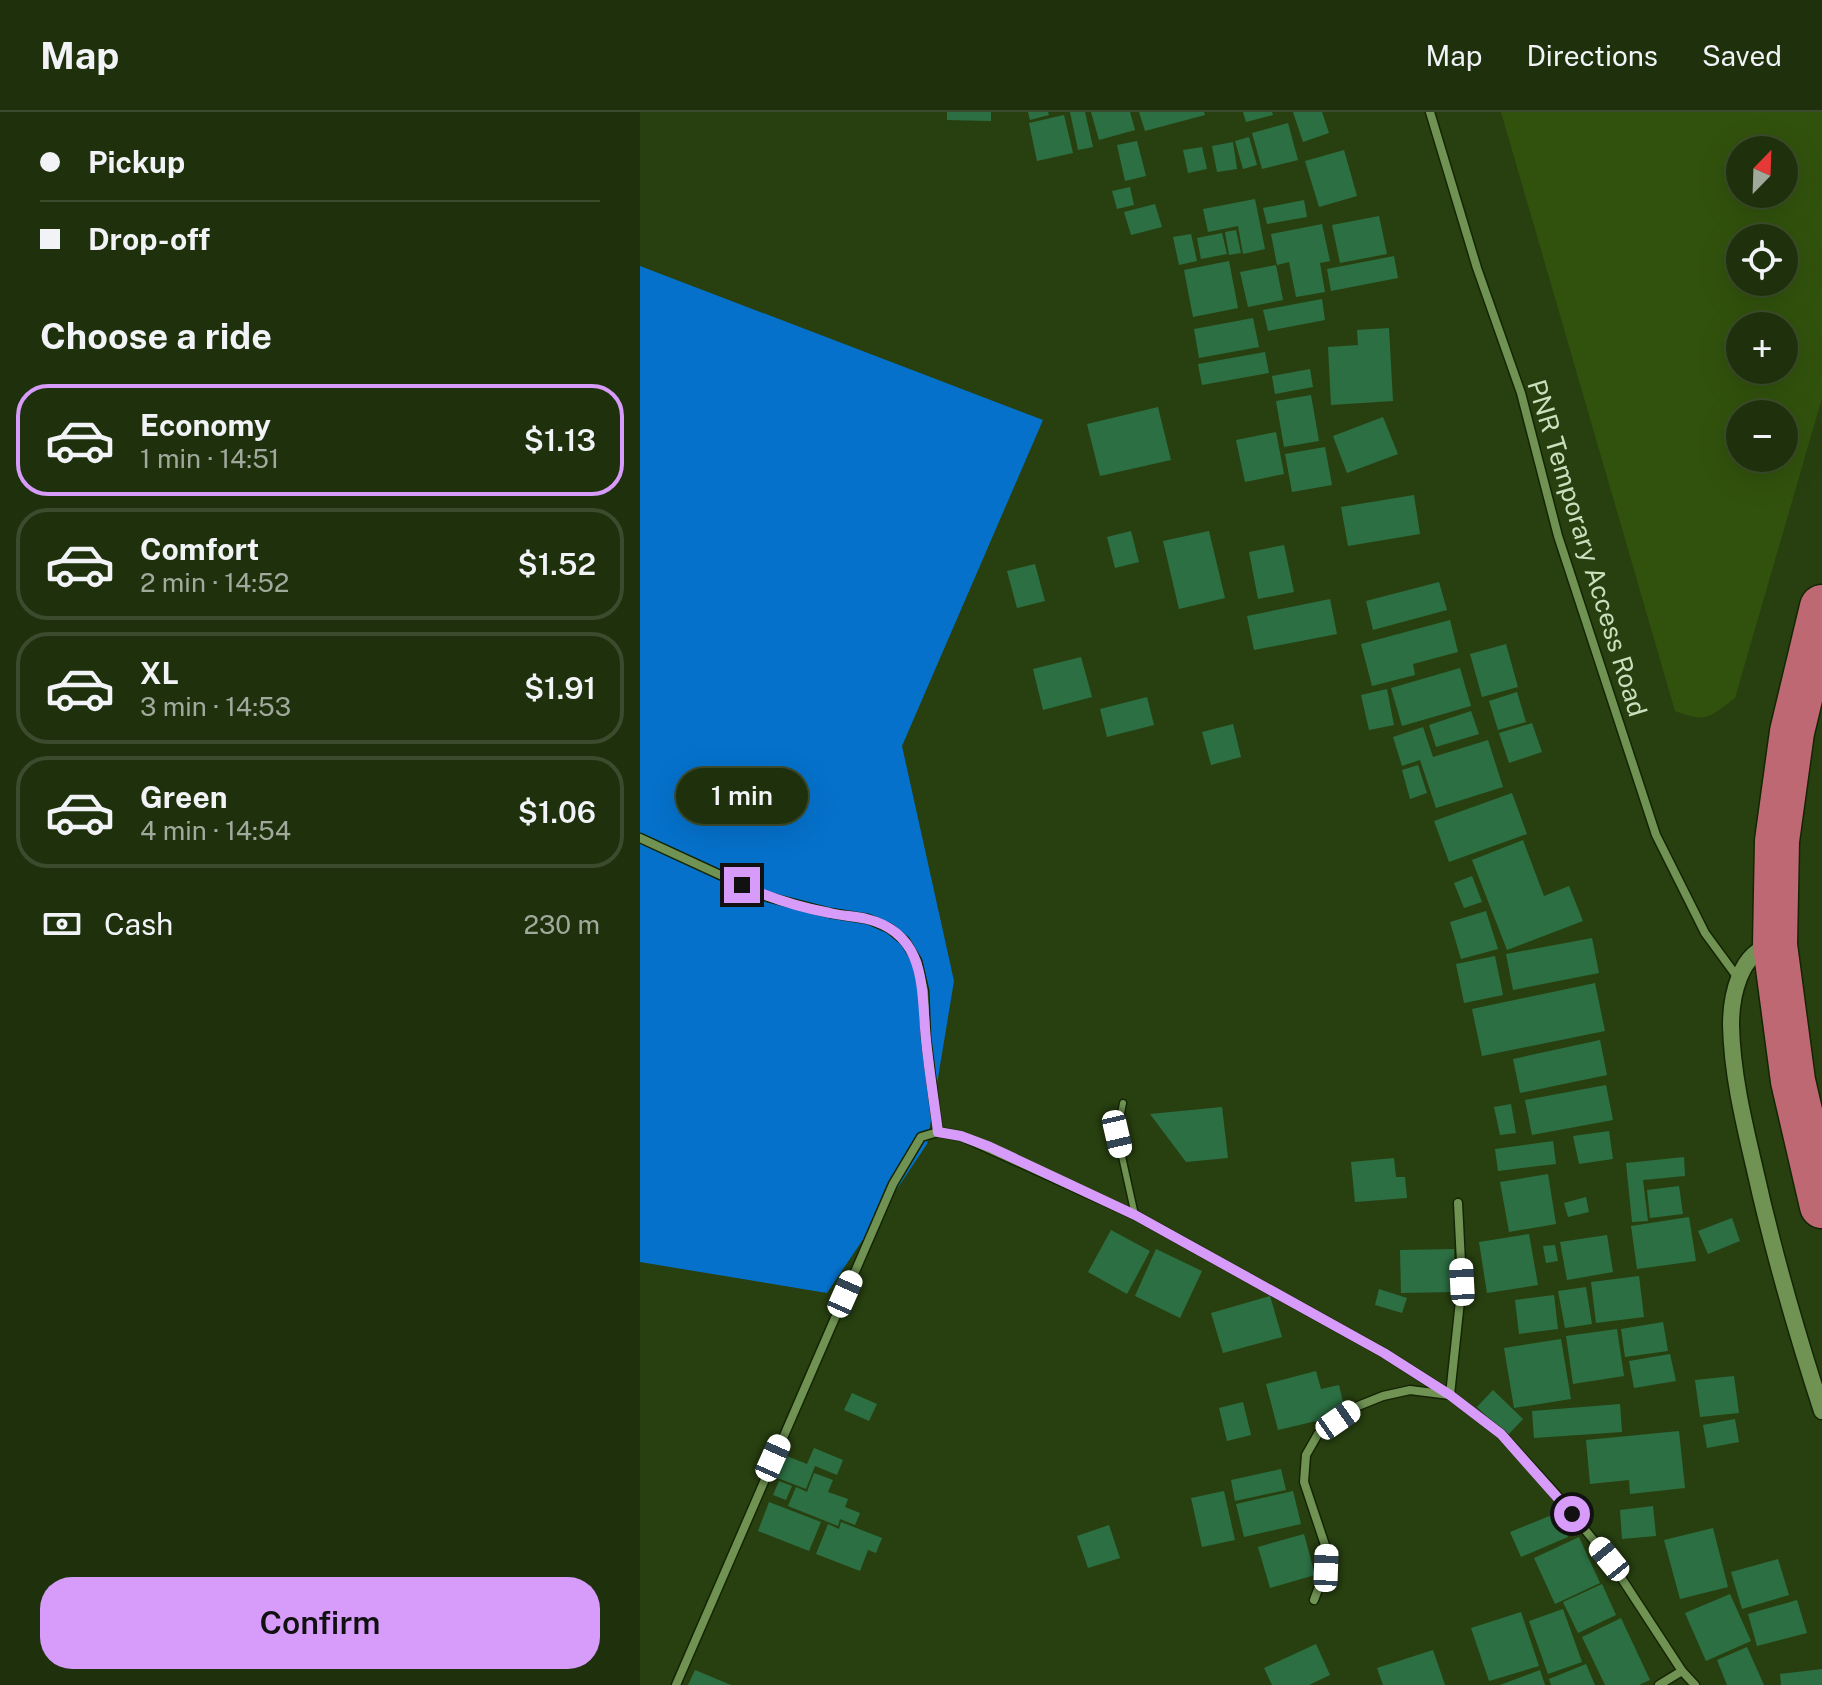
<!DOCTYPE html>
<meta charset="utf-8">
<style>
:root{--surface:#1e300c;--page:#2b3c1a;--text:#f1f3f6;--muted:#a1a99d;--line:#3c4b2d;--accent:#d79bf9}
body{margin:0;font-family:"Public Sans",sans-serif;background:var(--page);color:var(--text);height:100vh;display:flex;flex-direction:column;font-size:30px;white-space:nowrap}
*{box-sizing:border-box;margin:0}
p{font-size:26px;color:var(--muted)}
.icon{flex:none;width:44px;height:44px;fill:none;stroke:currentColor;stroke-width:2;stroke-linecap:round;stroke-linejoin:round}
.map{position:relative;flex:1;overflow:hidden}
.side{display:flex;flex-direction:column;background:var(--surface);width:640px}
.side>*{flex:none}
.guide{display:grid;align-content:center;height:176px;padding:0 40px;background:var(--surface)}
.needle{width:52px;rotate:23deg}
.tools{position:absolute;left:1086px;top:24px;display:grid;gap:16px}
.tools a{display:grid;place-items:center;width:72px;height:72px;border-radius:50%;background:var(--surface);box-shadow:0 8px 32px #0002,0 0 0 2px var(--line);font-size:40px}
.end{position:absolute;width:36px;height:36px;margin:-18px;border:10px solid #d79bf9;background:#111;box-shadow:0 0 0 4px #111}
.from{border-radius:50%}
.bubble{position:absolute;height:56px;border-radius:28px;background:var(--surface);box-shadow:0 8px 32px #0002,0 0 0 2px var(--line);font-size:26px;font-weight:600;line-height:56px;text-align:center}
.car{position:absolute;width:24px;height:48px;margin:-24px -12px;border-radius:10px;box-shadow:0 0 6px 2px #0007;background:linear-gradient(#fff 24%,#345 0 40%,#fff 0 76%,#345 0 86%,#fff 0)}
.guide b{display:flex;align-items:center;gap:28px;height:76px;font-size:30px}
.guide b+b{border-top:2px solid var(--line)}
.guide i{width:20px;height:20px;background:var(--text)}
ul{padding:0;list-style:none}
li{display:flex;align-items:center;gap:24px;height:112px;margin:0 16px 12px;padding:0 24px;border:4px solid var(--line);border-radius:32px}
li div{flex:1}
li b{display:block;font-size:30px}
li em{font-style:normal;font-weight:600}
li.active{border-color:var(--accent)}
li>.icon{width:72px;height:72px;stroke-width:1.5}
h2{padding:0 40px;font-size:36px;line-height:96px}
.pay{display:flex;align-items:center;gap:20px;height:88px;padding:0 40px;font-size:30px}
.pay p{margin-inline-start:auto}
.cta{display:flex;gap:16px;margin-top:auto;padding:16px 40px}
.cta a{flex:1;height:92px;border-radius:32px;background:var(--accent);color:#111;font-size:32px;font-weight:600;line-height:92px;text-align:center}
header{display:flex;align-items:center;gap:48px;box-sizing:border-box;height:112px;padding:0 40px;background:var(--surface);border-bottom:2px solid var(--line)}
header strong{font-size:38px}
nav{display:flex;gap:44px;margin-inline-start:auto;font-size:28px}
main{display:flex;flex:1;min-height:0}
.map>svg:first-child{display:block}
</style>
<header>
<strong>Map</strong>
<nav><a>Map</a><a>Directions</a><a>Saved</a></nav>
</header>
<main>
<section class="side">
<div class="guide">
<b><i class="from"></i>Pickup</b>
<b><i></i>Drop-off</b>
</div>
<h2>Choose a ride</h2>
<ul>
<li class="active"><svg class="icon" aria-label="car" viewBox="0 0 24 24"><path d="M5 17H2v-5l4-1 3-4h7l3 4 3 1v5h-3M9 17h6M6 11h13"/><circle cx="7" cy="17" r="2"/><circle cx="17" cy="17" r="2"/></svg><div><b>Economy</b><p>1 min · 14:51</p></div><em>$1.13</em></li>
<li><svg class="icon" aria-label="car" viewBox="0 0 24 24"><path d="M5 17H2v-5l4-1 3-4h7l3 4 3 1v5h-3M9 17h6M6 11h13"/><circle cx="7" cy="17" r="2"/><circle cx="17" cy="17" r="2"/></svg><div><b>Comfort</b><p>2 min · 14:52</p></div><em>$1.52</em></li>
<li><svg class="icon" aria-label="car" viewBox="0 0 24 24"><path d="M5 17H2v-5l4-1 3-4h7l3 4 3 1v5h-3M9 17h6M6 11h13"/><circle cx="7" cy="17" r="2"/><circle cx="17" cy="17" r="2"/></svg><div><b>XL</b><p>3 min · 14:53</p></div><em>$1.91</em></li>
<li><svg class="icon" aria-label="car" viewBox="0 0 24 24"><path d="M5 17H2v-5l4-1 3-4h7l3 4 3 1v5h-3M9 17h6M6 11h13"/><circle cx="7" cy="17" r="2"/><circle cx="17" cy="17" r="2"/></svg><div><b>Green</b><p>4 min · 14:54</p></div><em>$1.06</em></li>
</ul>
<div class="pay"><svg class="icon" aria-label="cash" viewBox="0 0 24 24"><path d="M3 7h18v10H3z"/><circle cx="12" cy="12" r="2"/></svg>Cash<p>230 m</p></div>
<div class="cta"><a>Confirm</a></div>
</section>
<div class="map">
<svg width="1182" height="1573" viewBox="0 0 1182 1573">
<rect width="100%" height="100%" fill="#284010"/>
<path fill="#31520d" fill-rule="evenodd" d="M861,0h321v286l-87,300c-27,20 -28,25 -60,13zM1100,38h44v44h-44zM1100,126h44v44h-44zM1100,214h44v44h-44zM1100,302h44v44h-44z"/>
<path fill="#0571cb" d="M0,154l403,154 -141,326 52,235 -27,163 -100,149 -187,-31z"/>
<g fill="#2c6f43">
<path d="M307,0h44v9l-44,-1z"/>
<path d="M388,0h20l1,3 -19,5z"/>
<path d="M430,0h15l8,35 -15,3z"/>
<path d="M451,0h39l5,18 -36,10z"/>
<path d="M499,0h65l1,3 -60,16z"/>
<path d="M603,0h29l1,3 -27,7z"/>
<path d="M653,0h29l7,21 -26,9z"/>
<path d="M424,3l9,38 -36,8 -8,-38z"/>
<path d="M648,11l10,37 -36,9 -10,-36z"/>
<path d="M609,25l8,28 -14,4 -8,-28z"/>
<path d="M497,29l9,35 -21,5 -8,-36z"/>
<path d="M593,30l4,27 -20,3 -5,-26z"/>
<path d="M562,35l5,22 -19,4 -5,-23z"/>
<path d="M704,38l13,46 -38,11 -14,-46z"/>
<path d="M490,75l4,18 -17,4 -5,-18z"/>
<path d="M615,87l10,50 -22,5 -5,-28 -30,6 -5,-23z"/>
<path d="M664,88l3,17 -40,7 -4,-16z"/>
<path d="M515,92l7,23 -31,8 -7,-23z"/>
<path d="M739,104l8,38 -47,9 -8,-38z"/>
<path d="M682,112l8,37 -10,2 5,29 -29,5 -7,-35 -12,3 -6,-31z"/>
<path d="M596,118l5,23 -12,2 -4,-23z"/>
<path d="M582,121l5,21 -26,5 -4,-21z"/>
<path d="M551,122l6,27 -18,4 -6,-28z"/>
<path d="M754,144l4,22 -67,13 -4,-22z"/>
<path d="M589,149l9,47 -45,9 -9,-47z"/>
<path d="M636,153l7,35 -35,7 -8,-35z"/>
<path d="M682,187l3,21 -57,11 -5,-21z"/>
<path d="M613,206l6,29 -60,11 -5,-29z"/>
<path d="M749,216l4,73 -62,4 -3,-58 30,-2 -1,-15z"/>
<path d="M625,240l4,21 -67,12 -4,-21z"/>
<path d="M670,257l3,18 -38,7 -3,-18z"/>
<path d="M671,283l8,46 -35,6 -8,-46z"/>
<path d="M518,295l13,53 -71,16 -13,-52z"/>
<path d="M743,305l15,37 -51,19 -14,-37z"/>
<path d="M636,320l8,42 -39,8 -9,-42z"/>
<path d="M685,335l7,38 -40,7 -7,-38z"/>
<path d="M774,383l6,39 -72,12 -7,-39z"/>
<path d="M491,419l8,31 -24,6 -8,-31z"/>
<path d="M569,419l16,67 -46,11 -16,-68z"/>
<path d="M644,433l10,47 -36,7 -9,-47z"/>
<path d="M395,452l10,37 -28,7 -10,-37z"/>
<path d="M799,470l8,28 -74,20 -7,-29z"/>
<path d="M690,487l7,35 -83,16 -7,-34z"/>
<path d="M810,508l8,32 -45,12 2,11 -43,11 -11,-42z"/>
<path d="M866,532l12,43 -36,10 -12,-43z"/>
<path d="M441,545l11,40 -49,13 -10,-41z"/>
<path d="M820,556l11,38 -69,20 -11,-38z"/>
<path d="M747,577l7,36 -25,5 -8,-35z"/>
<path d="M877,580l9,30 -28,8 -9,-29z"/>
<path d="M507,585l7,28 -47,12 -7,-28z"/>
<path d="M831,599l8,23 -43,13 -7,-22z"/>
<path d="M892,611l10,29 -33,11 -10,-30z"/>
<path d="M593,612l8,33 -30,8 -9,-33z"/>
<path d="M783,615l10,30 55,-17 15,47 -67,21 -16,-48 -18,6 -9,-29z"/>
<path d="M778,653l9,28 -17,6 -8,-29z"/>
<path d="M872,681l15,41 -78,28 -15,-41z"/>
<path d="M883,728l21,56 25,-10 14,35 -76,29 -35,-90z"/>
<path d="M832,764l10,26 -18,6 -10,-25z"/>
<path d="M846,799l12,38 -37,10 -11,-37z"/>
<path d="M952,826l7,35 -86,17 -7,-36z"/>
<path d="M855,844l8,39 -39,8 -8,-39z"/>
<path d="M955,871l10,48 -123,25 -10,-47z"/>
<path d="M960,928l7,35 -87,18 -7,-34z"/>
<path d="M966,973l7,35 -81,15 -7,-35z"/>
<path d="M871,992l5,29 -16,2 -6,-28z"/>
<path d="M582,995l6,51 -42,4 -36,-48z"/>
<path d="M969,1019l4,28 -34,5 -6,-28z"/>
<path d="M913,1029l3,23 -58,7 -3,-22z"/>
<path d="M1044,1045l1,19 -42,4 5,41 -16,1 -6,-59z"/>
<path d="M754,1046l2,19h9l2,21 -52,4 -4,-40z"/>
<path d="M908,1062l8,50 -47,8 -9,-50z"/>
<path d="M1039,1074l4,28 -33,4 -3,-28z"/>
<path d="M946,1085l3,15 -21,5 -4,-14z"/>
<path d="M1049,1105l7,44 -59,8 -6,-43z"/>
<path d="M1092,1106l8,23 -32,13 -10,-23z"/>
<path d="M471,1118l39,21 -23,43 -39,-22z"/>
<path d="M889,1122l9,51 -51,8 -8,-51z"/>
<path d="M967,1123l6,37 -46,8 -7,-38z"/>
<path d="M915,1133l3,16 -12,2 -3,-17z"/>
<path d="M516,1137l46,22 -22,47 -45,-22z"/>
<path d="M814,1137l1,43 -54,1 -1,-43z"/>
<path d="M999,1164l5,41 -48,6 -5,-41z"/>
<path d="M946,1175l6,37 -27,4 -7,-37z"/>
<path d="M739,1177l28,9 -5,15 -27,-8z"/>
<path d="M914,1183l4,34 -39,5 -4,-34z"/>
<path d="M630,1184l12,41 -59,16 -12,-40z"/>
<path d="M1023,1210l5,29 -43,6 -4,-28z"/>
<path d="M977,1217l7,47 -51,8 -7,-48z"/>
<path d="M921,1227l10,60 -57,9 -10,-60z"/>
<path d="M1030,1242l6,27 -42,7 -5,-27z"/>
<path d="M676,1259l5,18 18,-4 7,29 -68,16 -12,-46z"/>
<path d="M1094,1264l5,37 -39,4 -5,-37z"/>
<path d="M853,1278l30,29 -16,17 -30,-29z"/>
<path d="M212,1281l25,11 -8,17 -25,-11z"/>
<path d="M603,1290l8,33 -24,6 -8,-33z"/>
<path d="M980,1292l2,28 -88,6 -2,-27z"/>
<path d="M1095,1307l4,23 -32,6 -4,-23z"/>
<path d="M1039,1319l6,57 -55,6 -1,-14 -39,4 -4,-44z"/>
<path d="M174,1336l29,12 -6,15 -22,-9 -9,23 -31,-12 9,-22 23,9z"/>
<path d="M641,1357l5,21 -51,11 -4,-21z"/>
<path d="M174,1361l19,7 -5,12 20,7 -3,8 15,6 -5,12 -15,-6 -2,7 -50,-20 8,-19 11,5z"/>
<path d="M139,1369l13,5 -6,14 -13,-5z"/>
<path d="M584,1379l11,49 -33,7 -11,-49z"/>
<path d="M653,1379l8,33 -57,13 -8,-33z"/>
<path d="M129,1390l52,20 -12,29 -51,-20z"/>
<path d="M1013,1394l3,30 -34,3 -2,-29z"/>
<path d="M917,1401l11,24 -47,20 -11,-25z"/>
<path d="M201,1410l41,16 -6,15 -8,-3 -8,21 -44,-17 12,-30 11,5z"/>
<path d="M469,1413l11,33 -32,10 -11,-32z"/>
<path d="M1073,1416l15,59 -48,12 -16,-59z"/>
<path d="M664,1422l11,41 -45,13 -12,-41z"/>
<path d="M939,1425l21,46 -45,21 -21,-46z"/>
<path d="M1138,1447l11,36 -47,14 -11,-37z"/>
<path d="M962,1472l14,31 -38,18 -15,-31z"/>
<path d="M1090,1482l21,47 -45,20 -21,-48z"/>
<path d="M1157,1488l10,33 -50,13 -9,-32z"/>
<path d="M923,1497l19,53 -34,12 -19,-53z"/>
<path d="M881,1500l18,54 -50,15 -18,-53z"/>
<path d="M981,1506l29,62 -11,5h-34l-23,-48z"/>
<path d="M676,1532l14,31 -21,10h-37l-8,-17z"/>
<path d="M1107,1535l17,38h-37l-10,-25z"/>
<path d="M793,1538l12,35h-62l-6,-17z"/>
<path d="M946,1552l9,21h-44l-2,-6z"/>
<path d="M1182,1557v16h-41l-1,-11z"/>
<path d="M55,1558l36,15h-43z"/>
<path d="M900,1558l5,15h-45z"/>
</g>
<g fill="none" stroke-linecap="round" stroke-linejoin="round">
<g stroke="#142504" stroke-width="9">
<path id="lane" d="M483,991l-6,31 18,81"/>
</g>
<g stroke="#142504" stroke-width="11">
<g id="street">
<path d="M790,0l47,156 44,125 37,143 98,299 49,98 33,45"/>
<path d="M0,726l128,59 62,16 38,6 21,9 16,13 12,20 7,30 2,47 12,94"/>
<path d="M674,1488l12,-32v-20l-22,-66 2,-27 12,-21 40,-28 25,-10 27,-6 40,5 12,-113 -4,-79"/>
<path d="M36,1573l217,-501 28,-47 17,-5 23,4 174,79 249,138 66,42 51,39 53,58 55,67 73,112 13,14"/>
<path d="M1019,1573l23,-14"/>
</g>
</g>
<g stroke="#142504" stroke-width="19">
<path id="secondary" d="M1132,834c-32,5 -41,51 -41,79 1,49 13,98 24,145 18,81 41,161 67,241"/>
</g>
<g stroke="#142504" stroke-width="47">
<path id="highway" d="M1182,495l-30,125 -15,109 -2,104 18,136 29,125"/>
</g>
<use href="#lane" stroke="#709353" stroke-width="6"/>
<use href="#street" stroke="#709353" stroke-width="8"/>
<use href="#secondary" stroke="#709353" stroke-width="16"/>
<use href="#highway" stroke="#be6873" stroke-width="44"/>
</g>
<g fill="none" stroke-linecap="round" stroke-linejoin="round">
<path stroke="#d79bf9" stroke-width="10" d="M102,773c28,13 57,22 88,28 12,3 25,3 37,6 61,15 54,72 59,121 3,30 8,61 12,92l23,4 29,11 145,68 249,138 66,42 51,39 71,80"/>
</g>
<g text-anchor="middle" stroke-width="6" stroke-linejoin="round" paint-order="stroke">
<g font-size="26" fill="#cbdebd" stroke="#284010">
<text transform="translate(947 436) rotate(73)" y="9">PNR Temporary Access Road</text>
</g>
</g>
</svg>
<div class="tools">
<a><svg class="needle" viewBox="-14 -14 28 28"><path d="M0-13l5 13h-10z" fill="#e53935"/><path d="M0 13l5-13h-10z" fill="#a1a99d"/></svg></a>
<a><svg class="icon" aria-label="locate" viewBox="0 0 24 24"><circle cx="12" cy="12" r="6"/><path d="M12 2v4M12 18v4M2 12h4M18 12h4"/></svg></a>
<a>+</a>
<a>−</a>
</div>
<i class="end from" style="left:932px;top:1402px"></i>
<i class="end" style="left:102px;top:773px"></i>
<div class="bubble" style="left:36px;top:656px;width:132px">1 min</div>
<i class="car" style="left:477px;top:1022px;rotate:167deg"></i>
<i class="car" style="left:822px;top:1170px;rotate:357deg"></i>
<i class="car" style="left:205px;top:1182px;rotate:24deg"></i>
<i class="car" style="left:698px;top:1308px;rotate:55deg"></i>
<i class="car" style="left:133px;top:1346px;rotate:24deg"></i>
<i class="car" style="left:969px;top:1447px;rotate:321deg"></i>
<i class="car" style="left:686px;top:1456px;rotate:2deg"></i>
</div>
</main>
